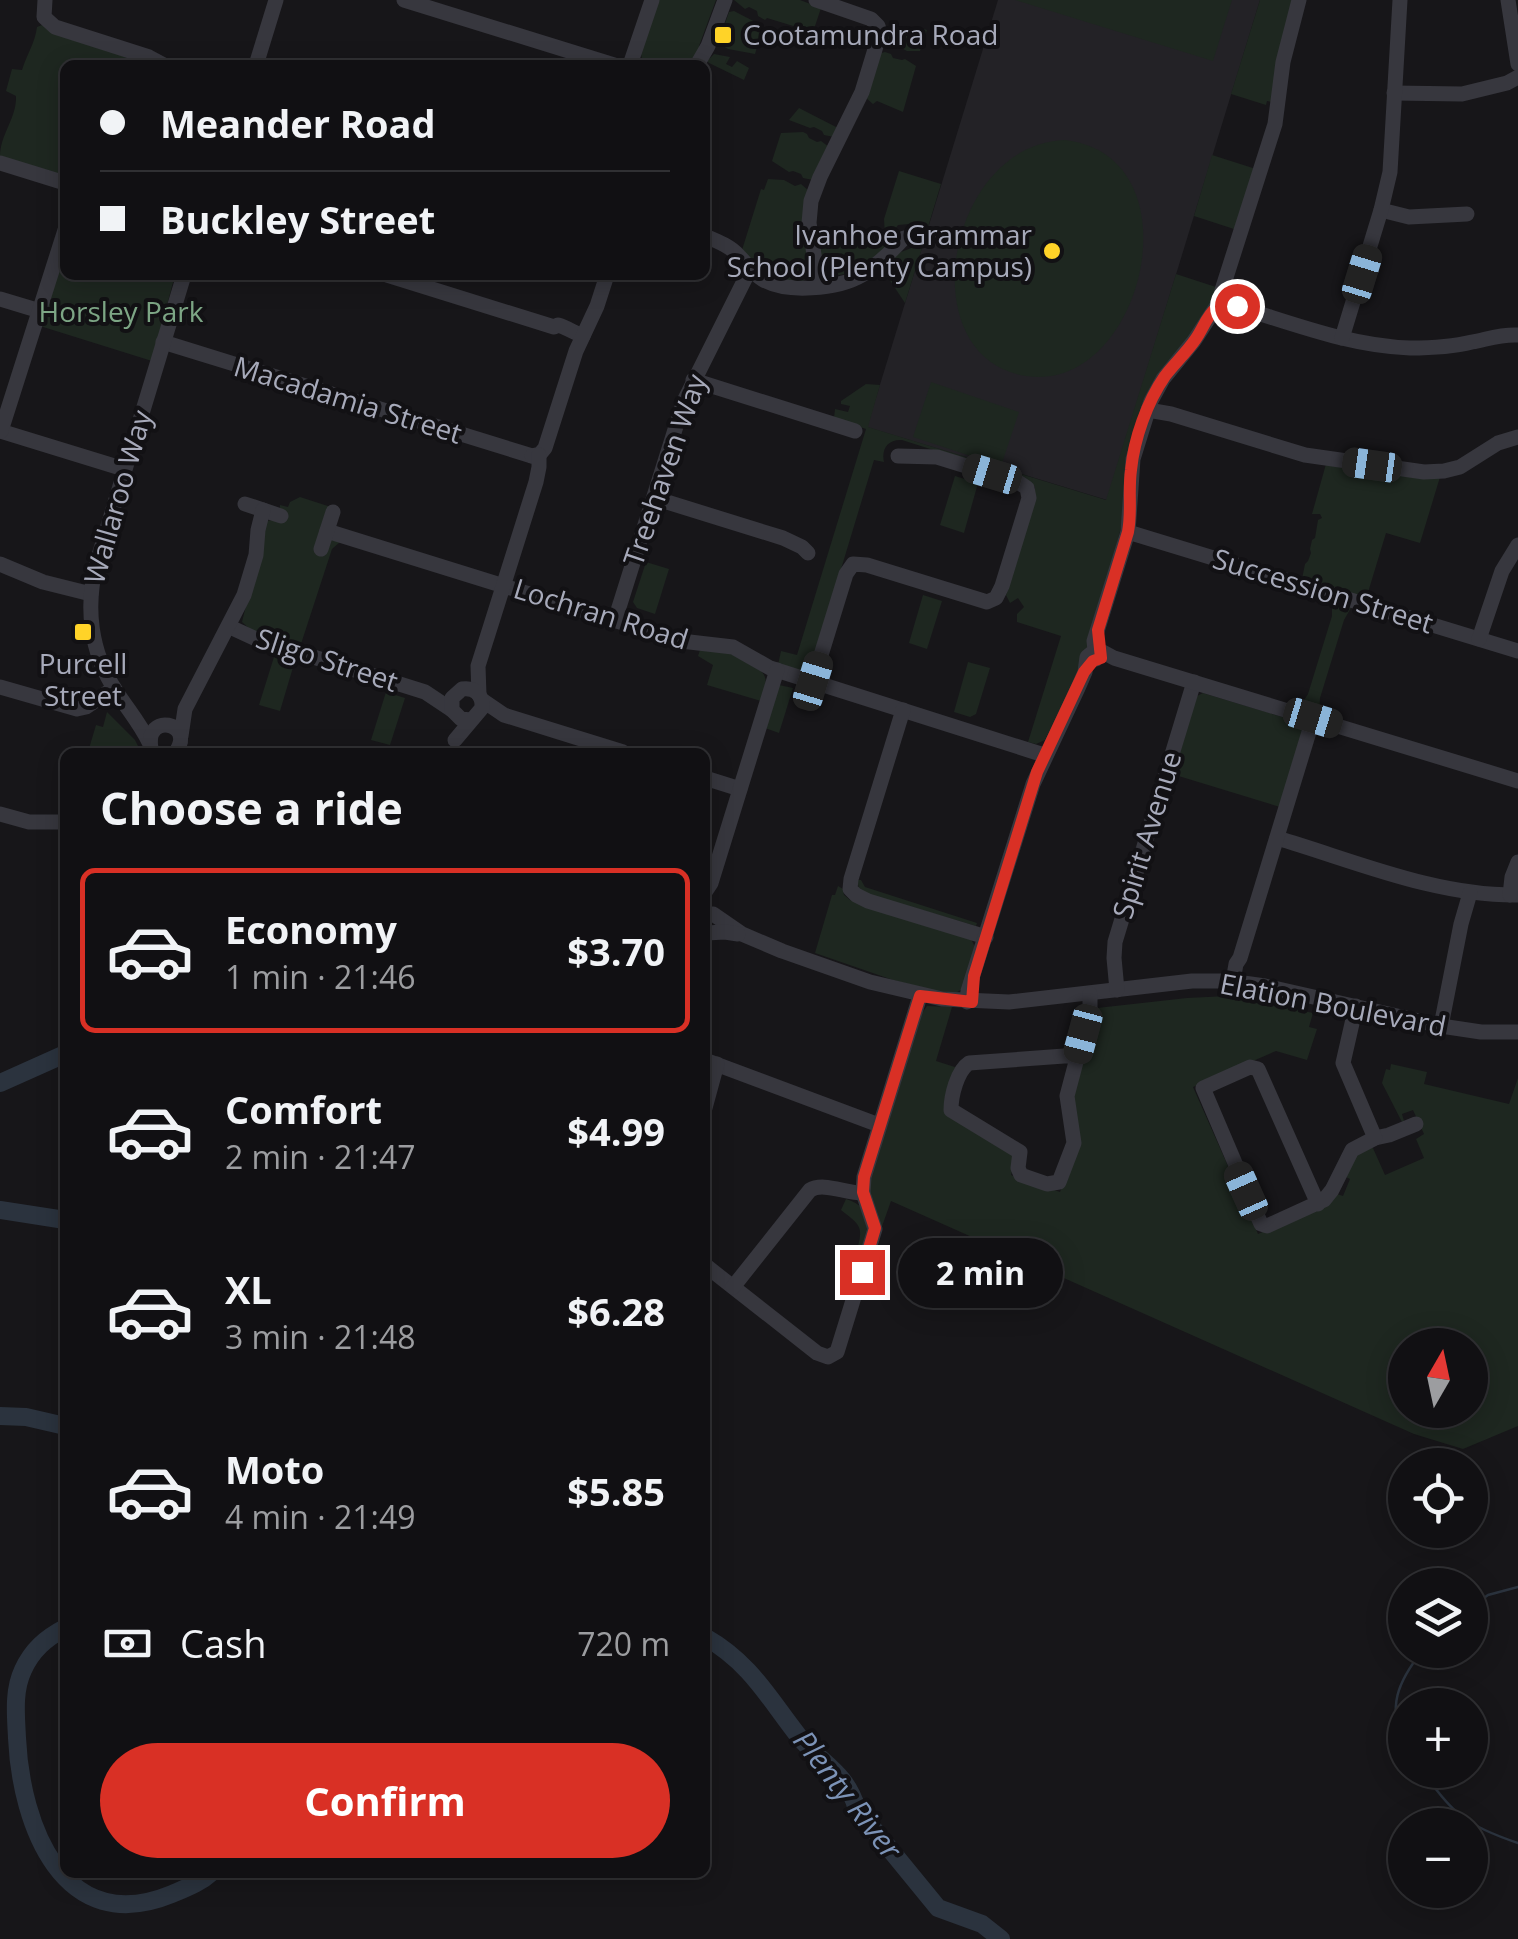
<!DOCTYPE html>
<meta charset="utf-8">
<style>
:root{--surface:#111013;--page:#1e1e21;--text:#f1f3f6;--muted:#9c9da0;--line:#303033;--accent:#d93025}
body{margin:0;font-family:"Open Sans",sans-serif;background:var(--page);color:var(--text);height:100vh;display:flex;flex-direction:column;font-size:38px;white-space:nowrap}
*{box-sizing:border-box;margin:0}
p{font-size:32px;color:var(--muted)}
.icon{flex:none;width:55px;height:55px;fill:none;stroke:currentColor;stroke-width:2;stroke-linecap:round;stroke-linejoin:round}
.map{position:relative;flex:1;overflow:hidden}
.details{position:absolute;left:60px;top:748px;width:650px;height:1130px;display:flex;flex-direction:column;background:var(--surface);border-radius:15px;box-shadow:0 5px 25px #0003,0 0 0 2px var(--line)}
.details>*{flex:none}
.banner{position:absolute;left:60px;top:60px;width:650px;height:220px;border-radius:15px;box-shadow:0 5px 25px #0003,0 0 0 2px var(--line);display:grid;align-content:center;height:220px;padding:0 40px;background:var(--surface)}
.needle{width:65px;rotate:9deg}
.buttons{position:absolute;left:1388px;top:1328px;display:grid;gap:20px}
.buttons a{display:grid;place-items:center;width:100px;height:100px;border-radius:50%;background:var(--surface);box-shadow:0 5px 25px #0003,0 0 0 2px var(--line);font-size:50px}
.end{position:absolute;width:45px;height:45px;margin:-22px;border:12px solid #d93025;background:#fff;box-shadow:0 0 0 5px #fff}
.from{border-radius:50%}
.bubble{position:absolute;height:70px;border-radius:35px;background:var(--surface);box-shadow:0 5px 25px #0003,0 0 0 2px var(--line);font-size:32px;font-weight:700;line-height:70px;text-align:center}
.car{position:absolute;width:30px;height:60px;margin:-30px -15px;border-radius:12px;box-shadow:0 0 8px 2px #0007;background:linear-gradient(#222 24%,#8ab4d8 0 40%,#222 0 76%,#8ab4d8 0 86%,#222 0)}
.banner b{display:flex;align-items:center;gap:35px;height:95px;font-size:38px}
.banner b+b{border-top:2px solid var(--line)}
.banner i{width:25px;height:25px;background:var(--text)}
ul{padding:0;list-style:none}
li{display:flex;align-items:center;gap:30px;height:165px;margin:0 20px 15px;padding:0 20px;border:5px solid transparent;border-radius:15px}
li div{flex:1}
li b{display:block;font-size:38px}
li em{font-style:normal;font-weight:700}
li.selected{border-color:var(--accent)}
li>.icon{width:90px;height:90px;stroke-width:1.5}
h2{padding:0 40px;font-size:45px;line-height:120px}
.pay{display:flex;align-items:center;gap:25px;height:110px;padding:0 40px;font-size:38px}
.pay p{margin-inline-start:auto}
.cta{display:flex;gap:20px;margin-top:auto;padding:20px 40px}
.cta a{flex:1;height:115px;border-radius:60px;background:var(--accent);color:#fff;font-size:40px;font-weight:700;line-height:115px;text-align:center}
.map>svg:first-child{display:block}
</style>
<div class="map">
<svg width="1518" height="1939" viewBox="0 0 1518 1939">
<rect width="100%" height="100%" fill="#171619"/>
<path fill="#232226" d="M998,0h262l-153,500 -240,-73z"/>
<g fill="#1e2720" fill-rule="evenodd">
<path d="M658,0h58l-17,46v6l-11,13h-45l-2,-11z"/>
<path d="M734,0h66l21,8 -8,24 -46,-14 -2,2 -7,-4 -1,-5 -8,-4 -4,2z"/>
<path d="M1015,0h217l-19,61z"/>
<path d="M1260,0h33l-21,102 -5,-1 -1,4 -35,-11z"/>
<path d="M734,11l29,15 -8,28 -27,-5 -10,-6 11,-31z"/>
<path d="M42,25l107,40h-84v112l-65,-20c0,-23 17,-39 16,-61l-10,-5 6,-22 10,1c5,-16 13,-27 15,-43z"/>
<path d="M918,27l9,3 -7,21h-13l-10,-5 -4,2 -9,-5c2,-11 11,-17 21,-11z"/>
<path d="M885,52l6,2 2,4 9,2 3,-1 11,7 -13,46 -26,-11 -4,3 -7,-6 15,-45z"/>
<path d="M714,54l16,3 -4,7 6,3 5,-6 12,7 -5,12 -35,-17 -2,-2z"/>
<path d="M799,108l39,20 -4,9 -10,-2 -2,-4 -8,-4 -4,1 -21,-8z"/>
<path d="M803,132l4,2 2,4 8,4 4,-1 8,6 -16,33 -10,-2 -2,-4 -8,-3 -4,1 -17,-11 9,-28z"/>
<path d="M1065,140c135,16 78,254 -39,236 -117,-18 -80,-232 39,-236z"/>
<path d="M1212,155l44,14 -19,61 -43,-14z"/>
<path d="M899,171l42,13 -16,53 -8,-2 -2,-6 -6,-5 -11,1c-6,7 -6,14 -11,21 -13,16 -43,36 -63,27l-8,-38 62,10 7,-9 -1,-17z"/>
<path d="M768,179l16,1 11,6 6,-2 8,7 1,83 -8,8c-34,-4 -37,-7 -60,-32l19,-61 3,1z"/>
<path d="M914,247l8,1 -17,55 -24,-36 20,-15z"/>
<path d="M65,249v26h110l-23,86 -112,-35z"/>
<path d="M1176,274l43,14 -2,8 -22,34 -36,46 -68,271 -46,93 -9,4 -8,-2 33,-106 -44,-14v-8l7,-7 -6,-9 -8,5 -4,-8 29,-97v-11l-11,-8 -122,-39c-14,-1 -21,9 -18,22l-10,-2 -62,205 -12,6 -22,-6 3,-14 16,4 69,-226 -32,-11 1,-9 13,3 2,-6 -9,-2v-3l25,-17 14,1 -12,42 238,73z"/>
<path d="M931,382l88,30 -18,54 -88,-29z"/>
<path d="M1326,464l114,13 -20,66 -34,-10 -20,66 -64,-20 3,-15 3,-3 3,-8 -1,-4 2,-9 3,-2 3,-18 4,-2 -2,-4h-8z"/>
<path d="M955,476l23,7 -14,50 -24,-8z"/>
<path d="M300,497l31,10 1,33 8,2 -8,7 -32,98 -47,-15 -11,-10 25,-101 5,-1 8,-10v-5l8,2 2,-5z"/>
<path d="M646,562l23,7 -14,45 -18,-6 -4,-6z"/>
<path d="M923,595l19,6 -15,48 -18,-6z"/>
<path d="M1332,600l20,6 -8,14 -24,78 -1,17 -20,-7 9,-14 24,-78z"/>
<path d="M700,650l26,1 35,20c9,9 3,20 0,30l-54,-16 6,-20 -15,-9z"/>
<path d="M274,657l20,7 -14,47 -21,-6z"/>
<path d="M968,662l22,6 -14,46 -6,3 -16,-5z"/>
<path d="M779,685l14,3 -14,45 -14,-5z"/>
<path d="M386,692l19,6 -15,47 -19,-5z"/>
<path d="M1203,693l96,29 4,10 -23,75 -108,-33 25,-78z"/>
<path d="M107,712l28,28 6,12h-53l8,-27 7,2z"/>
<path d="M857,880h4l4,7 112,36 -1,3 -106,-31 -11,-6z"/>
<path d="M838,886l5,3 1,6 6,5 121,39 4,8 -11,41 -12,7 -59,-15 -78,-27 17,-58h3z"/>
<path d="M1228,996l23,3 62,14 -4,14 8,2 -10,31 -31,-9 -83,36 65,147 73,-32 6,-8 6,2 7,-17 -6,-3 11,-24 17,-6 13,29 39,-17 -8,-19 8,-5 -11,-24 -11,4 2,7 -2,1 -20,-39 4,-14 4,1 1,-6 36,8 -3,12 85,20 9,-26v348l-55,23 -49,-15 -523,-233 -11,31 -12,-48 52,-168 7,-10 25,1 -16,54 22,7 -14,43 73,45 -6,19 49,17 20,-53 -9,-43 26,-88 90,-10zM1405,1345h65v65h-65z"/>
<path d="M846,1199c28,8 23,30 17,52l-6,-1c7,-24 3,-25 -16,-40z"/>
</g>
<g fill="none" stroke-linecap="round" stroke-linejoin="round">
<g stroke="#2b333e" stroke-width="2.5">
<path d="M1470,1608l18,-13 30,-8"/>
<path d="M1405,1745c-19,-37 -7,-64 18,-95"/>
<path d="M1422,1770c30,44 45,56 96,73"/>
</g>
<g stroke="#2b333e" stroke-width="18">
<path d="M0,1083l65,-29"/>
<path d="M0,1210l65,10"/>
<path d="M0,1416l26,1 39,9"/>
<path d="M65,1628c-19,10 -33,22 -42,42 -10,21 -7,46 -6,68 4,87 46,201 155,156 14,-6 28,-11 40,-22"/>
<path d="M705,1637c46,26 64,62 95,101 23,27 46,34 57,71l81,99 44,16 19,15"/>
</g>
<g stroke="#37373e" stroke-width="15">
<path d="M45,0l-1,17 11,10 94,30 15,8"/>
<path d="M404,0l210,65"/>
<path d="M816,0l55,19 7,7 2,7 -18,59 -42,85 -9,24 -2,22 10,63"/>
<path d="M1508,0l10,64"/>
<path d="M256,65l20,-65"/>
<path d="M630,65l22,-65"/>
<path d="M697,65l11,-19 17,-46"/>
<path d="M1394,93l68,1 45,-11 11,-6"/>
<path d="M0,163l65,20"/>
<path d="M1381,210l28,7 58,-3"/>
<path d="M705,236c12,5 25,10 34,20 8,8 13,17 23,23 24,15 76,10 100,-4 15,-10 30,-24 42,-37"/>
<path d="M387,275l167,52 4,-2c10,3 16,8 25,11"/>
<path d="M0,299l40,12"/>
<path d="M1222,304v-14l53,-166 8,-62 16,-62"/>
<path d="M1228,304c59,17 119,42 182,44 21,0 42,-1 62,-6 16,-3 29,-8 46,-7"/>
<path d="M1342,338l39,-128 9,-38 10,-172"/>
<path d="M163,342l369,114"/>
<path d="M693,380l162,51"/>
<path d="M1148,410l23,4 134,41 119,17 20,-1 16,-4 38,-24 20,-6"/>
<path d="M0,431l124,38"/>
<path d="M1,431l64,-201"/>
<path d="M532,456l8,-2 5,-6 31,-97 21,-45 10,-31"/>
<path d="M654,498l129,40 19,9 6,6"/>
<path d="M245,504l36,12"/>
<path d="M327,531l354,110 52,6 37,21 274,87"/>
<path d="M1128,532l390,119"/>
<path d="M321,549l12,-37"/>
<path d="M0,564l43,18 48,12"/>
<path d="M615,620l69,-219 66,-132"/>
<path d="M230,627l26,12 169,53 27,18"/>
<path d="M1479,639l23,-68 16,-26"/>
<path d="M1096,659l-2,-18 34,-109 5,-73 18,-58 12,-22 31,-38 22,-34 12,-3"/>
<path d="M813,681l33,-107 7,-10 14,1 120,37 9,-4 6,-12 27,-88 -2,-10 -9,-6 -81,-25 -39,-1"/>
<path d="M0,687l77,22 9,-2 28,-19"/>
<path d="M479,695l-1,-29 58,-184 3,-15v-12"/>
<path d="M482,700l22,15 119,37"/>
<path d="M903,710l-52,169 -1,10 6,6 12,6 118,36"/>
<path d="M181,736l4,-27 59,-114 12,-40 2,-25 5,-20"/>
<path d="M455,740l27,-32c1,-13 -7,-21 -20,-19l-10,9v12l9,9 9,1"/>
<path d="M150,744c-10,-21 -22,-34 -34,-53 -26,-39 -31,-85 -19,-129l87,-287"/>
<path d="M151,748c-7,-36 45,-26 25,4"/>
<path d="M705,778l35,11"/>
<path d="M0,814l29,8h36"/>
<path d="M1277,838c78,23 158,58 241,57"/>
<path d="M705,892l6,-9 66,-213"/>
<path d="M1510,895l2,-18 6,-15"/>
<path d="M713,914l29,20 40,17 88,31 72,17 67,3 183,-21h37l36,5 176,40 40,6h37"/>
<path d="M706,933l19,-1 13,2"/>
<path d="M1233,981l3,-17 4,-6 73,-239"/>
<path d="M1117,990l-3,-32 1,-16 79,-260"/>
<path d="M967,1002l1,-11 65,-207 45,-96 7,-16 2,-15 6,-5h10l11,6 404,123"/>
<path d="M1441,1026l20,-102 9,-31"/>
<path d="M1078,1055l-109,8c-12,8 -18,33 -18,47l69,42 -2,16 3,7 26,9 12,-2 15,-39 -7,-47 23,-87v-15"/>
<path d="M705,1060l174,65"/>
<path d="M705,1108l12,-44"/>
<path d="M1375,1138l14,-3 27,-11"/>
<path d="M1318,1204l-60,-135 -8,-2 -47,21 58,136 6,2 57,-26 8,-10 20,-40 23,-12 -32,-75 13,-57"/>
<path d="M705,1265l112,88 11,4 9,-5 38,-123 -12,-36 1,-16 56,-181"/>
<path d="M733,1287l77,-97c13,-8 35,3 53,3"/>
</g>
</g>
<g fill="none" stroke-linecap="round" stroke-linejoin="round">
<path stroke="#d93025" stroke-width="12" d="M862,1272l13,-44 -12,-36 1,-15 56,-181 52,6 2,-26 63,-204 47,-100 9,-11 8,-3 -3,-28 30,-98c4,-21 0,-41 3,-62 3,-31 16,-68 34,-94 9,-12 21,-23 30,-36 13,-18 15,-41 42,-34"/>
</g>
<g fill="#ffd328" stroke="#121114" stroke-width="4">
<rect x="713" y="25" width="20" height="20" rx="5"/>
<circle cx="1052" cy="251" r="10"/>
<rect x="73" y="622" width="20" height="20" rx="5"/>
</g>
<g text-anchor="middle" stroke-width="8" stroke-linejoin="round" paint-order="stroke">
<g font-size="28" fill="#a7aaba" stroke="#121114" text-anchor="start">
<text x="743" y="45">Cootamundra Road</text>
<text x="1032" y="245" text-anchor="end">Ivanhoe Grammar<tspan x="1032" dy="32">School (Plenty Campus)</tspan></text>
<text x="83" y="674" text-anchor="middle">Purcell<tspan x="83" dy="32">Street</tspan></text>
</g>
<g font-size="28" fill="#7da685" stroke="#121114">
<text x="121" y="322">Horsley Park</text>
</g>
<g font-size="28" fill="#a7aaba" stroke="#121114">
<text transform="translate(348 400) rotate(17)" y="10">Macadamia Street</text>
<text transform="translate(665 470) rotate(-71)" y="10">Treehaven Way</text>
<text transform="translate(118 497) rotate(-74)" y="10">Wallaroo Way</text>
<text transform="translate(1323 591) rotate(17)" y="10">Succession Street</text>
<text transform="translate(601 614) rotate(17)" y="10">Lochran Road</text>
<text transform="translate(327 660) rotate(18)" y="10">Sligo Street</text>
<text transform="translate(1147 835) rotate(-73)" y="10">Spirit Avenue</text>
<text transform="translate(1333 1005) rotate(11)" y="10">Elation Boulevard</text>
</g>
<g font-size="30" font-style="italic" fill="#7c93b7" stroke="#121114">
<text transform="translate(847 1795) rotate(52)" y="10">Plenty River</text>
</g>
</g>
</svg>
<div class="buttons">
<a><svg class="needle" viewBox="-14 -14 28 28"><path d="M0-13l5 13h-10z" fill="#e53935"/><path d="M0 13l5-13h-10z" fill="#9c9da0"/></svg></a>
<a><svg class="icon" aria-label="locate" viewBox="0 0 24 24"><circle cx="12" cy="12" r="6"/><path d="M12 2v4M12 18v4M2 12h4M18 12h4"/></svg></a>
<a><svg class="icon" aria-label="layers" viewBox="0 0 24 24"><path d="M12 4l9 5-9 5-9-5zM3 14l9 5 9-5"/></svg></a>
<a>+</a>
<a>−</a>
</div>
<i class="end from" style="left:1237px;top:306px"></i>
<i class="end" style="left:862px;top:1272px"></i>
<div class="bubble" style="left:898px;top:1238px;width:165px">2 min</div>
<i class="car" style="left:1362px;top:274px;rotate:17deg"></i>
<i class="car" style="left:1372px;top:465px;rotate:278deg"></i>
<i class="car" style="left:992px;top:474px;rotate:287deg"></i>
<i class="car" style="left:813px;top:681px;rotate:17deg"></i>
<i class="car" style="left:1313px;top:718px;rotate:107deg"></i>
<i class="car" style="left:1083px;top:1034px;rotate:195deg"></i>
<i class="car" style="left:1246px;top:1191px;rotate:336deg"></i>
<div class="banner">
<b><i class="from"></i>Meander Road</b>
<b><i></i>Buckley Street</b>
</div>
<section class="details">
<h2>Choose a ride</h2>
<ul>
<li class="selected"><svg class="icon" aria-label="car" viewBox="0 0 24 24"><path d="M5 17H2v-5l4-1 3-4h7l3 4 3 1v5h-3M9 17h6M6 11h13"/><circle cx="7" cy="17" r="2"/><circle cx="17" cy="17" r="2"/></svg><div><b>Economy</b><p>1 min · 21:46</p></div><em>$3.70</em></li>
<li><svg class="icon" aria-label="car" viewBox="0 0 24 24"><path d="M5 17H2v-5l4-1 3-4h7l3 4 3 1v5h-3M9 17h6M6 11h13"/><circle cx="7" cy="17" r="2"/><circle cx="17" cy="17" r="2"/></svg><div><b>Comfort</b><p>2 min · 21:47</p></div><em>$4.99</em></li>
<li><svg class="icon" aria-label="car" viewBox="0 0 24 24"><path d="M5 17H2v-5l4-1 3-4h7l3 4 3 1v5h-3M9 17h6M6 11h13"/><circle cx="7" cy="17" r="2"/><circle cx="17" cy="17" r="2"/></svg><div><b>XL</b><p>3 min · 21:48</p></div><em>$6.28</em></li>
<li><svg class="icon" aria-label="car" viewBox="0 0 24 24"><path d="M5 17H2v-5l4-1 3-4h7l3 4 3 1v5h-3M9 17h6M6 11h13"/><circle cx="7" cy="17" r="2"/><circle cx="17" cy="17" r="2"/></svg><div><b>Moto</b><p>4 min · 21:49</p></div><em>$5.85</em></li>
</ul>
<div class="pay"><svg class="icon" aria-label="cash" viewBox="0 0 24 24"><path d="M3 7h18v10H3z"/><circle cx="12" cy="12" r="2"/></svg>Cash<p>720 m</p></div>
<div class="cta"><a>Confirm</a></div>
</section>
</div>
